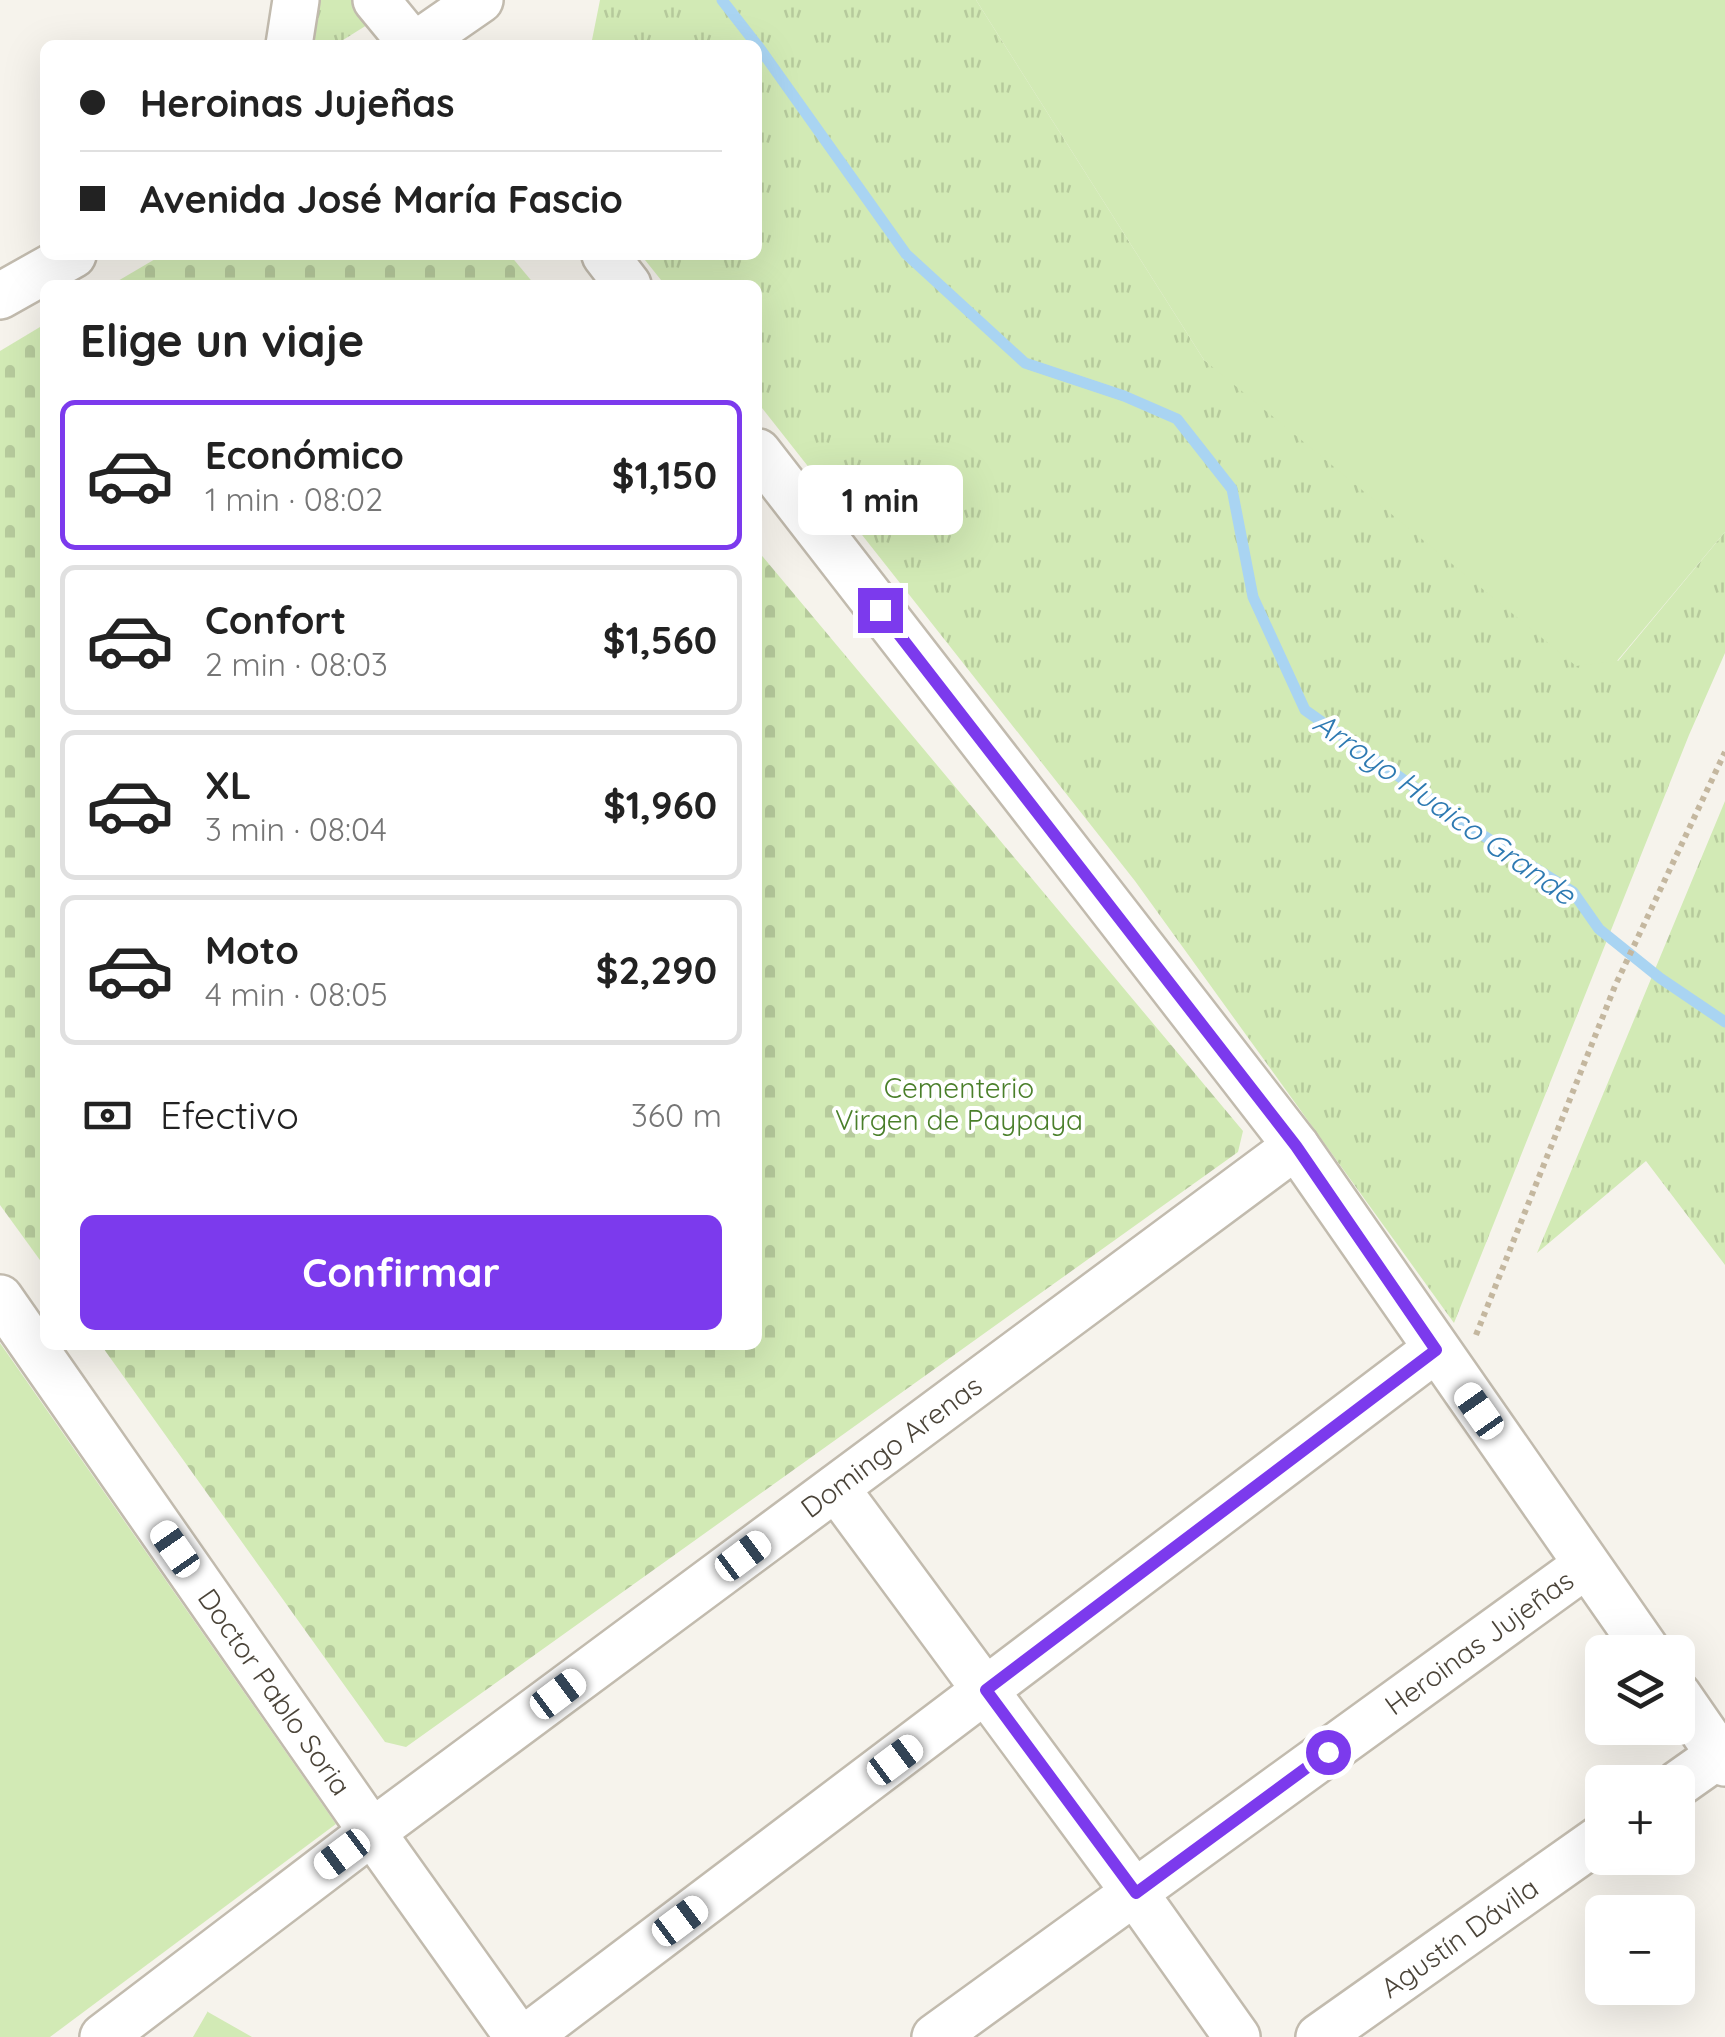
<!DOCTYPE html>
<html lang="es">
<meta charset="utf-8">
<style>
:root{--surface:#fff;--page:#f6f6f6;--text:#222;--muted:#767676;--line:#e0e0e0;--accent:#7c3aed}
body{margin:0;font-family:Quicksand,sans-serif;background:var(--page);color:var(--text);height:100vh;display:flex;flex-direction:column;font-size:38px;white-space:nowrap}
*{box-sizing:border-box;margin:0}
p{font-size:32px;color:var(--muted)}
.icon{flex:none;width:55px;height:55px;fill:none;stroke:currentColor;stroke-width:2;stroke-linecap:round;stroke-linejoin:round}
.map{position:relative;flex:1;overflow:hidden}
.panel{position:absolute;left:40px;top:280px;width:722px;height:1070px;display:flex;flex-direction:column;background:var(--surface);border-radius:15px;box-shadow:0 10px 40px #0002}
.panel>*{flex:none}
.banner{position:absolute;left:40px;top:40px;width:722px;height:220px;border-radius:15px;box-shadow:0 10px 40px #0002;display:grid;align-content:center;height:220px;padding:0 40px;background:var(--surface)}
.tools{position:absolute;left:1585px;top:1635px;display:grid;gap:20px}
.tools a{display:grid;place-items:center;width:110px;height:110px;border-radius:15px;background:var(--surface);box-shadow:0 10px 40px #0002;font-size:50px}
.end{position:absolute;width:45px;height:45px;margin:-22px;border:12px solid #7c3aed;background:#fff;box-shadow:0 0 0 5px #fff}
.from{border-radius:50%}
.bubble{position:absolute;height:70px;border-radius:15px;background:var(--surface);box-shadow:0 10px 40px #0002;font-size:32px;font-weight:700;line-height:70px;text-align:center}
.car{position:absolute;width:30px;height:60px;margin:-30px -15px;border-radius:12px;box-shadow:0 0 8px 2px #0007;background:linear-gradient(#fff 24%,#345 0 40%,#fff 0 76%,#345 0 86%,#fff 0)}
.banner b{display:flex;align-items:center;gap:35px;height:95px;font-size:38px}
.banner b+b{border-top:2px solid var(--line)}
.banner i{width:25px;height:25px;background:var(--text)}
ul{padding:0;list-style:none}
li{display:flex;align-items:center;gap:30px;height:150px;margin:0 20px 15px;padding:0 20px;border:5px solid var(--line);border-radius:15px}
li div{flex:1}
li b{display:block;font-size:38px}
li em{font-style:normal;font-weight:700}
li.selected{border-color:var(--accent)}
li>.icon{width:90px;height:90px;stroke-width:1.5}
h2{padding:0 40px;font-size:45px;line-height:120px}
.pay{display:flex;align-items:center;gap:25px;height:110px;padding:0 40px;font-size:38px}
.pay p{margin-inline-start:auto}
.action{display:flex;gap:20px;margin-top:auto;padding:20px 40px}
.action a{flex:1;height:115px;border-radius:15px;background:var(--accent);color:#fff;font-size:40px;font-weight:700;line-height:115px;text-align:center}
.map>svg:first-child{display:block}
</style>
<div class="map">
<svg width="1725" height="2037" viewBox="0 0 1725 2037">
<defs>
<pattern id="grass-tufts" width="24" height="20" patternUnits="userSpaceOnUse" patternTransform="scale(2.5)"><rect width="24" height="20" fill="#d2eab5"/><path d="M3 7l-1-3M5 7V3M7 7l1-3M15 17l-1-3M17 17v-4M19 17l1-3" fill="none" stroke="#b6ca9c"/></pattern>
<pattern id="cemetery-stones" width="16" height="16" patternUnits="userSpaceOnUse" patternTransform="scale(2.5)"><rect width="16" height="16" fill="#d2eab5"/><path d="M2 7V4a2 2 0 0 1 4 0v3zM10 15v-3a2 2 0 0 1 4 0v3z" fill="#b6ca9c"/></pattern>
</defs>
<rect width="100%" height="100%" fill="#f6f3ec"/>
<g fill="url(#grass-tufts)">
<path d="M313,0h45l17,20 -40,25h-24z"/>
<path d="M600,0h376l228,360 414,301 107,-129v121l-36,82 -235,588 -319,-442 -377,-478v-118h-93l-24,-30h117v-210h-167z"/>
<path d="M1725,801v464l-79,-104 -109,92z"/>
</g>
<g fill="url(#cemetery-stones)">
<path d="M162,255h348l25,30h-424z"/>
<path d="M45,324v943l-45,-62v-854z"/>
<path d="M758,551l485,580 -5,21 -832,595 -21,-5 -284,-397h657z"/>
</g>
<g fill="#d2eab5">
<path d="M976,0h749v532l-108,129 -41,5 -372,-306z"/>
<path d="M0,1343l336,481 -286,213h-50z"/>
<path d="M208,2011v1l44,25h-59z"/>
</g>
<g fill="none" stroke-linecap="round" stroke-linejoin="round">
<g stroke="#a9d4f2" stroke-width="11">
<path d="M722,0l35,45"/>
<path d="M758,46l148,208 119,109 99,33 53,23 55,70 21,108 52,113 171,121 97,61 26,37 61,49 65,44"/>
</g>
<g stroke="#c2bbae" stroke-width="50">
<g id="minor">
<path d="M376,0l37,45"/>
<path d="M289,45l7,-45"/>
<path d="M415,45l65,-45"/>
<path d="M605,255l23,30"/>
<path d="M0,296l73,-41"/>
<path d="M758,452l538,694 352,506"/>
<path id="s1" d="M0,1298l372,534 146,205"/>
<path d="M836,1488l299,405 102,144"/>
<path d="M1678,1695l47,68"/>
<path d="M1678,1784l41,-29"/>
<path id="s2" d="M103,2037l269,-205 924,-686"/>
<path d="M527,2037l909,-688"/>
<path id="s3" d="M935,2037l651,-472"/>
<path id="s4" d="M1319,2037l283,-200"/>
</g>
</g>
<path stroke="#c4b79f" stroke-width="6" stroke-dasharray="5 5" stroke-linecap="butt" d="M1476,1335l139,-349 110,-234"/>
<use href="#minor" stroke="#fff" stroke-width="45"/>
</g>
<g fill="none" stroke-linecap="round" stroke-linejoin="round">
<path stroke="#7c3aed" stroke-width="12" d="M880,610l416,536 140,204 -450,340 150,203 192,-141"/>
</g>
<g text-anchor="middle" stroke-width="8" stroke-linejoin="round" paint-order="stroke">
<g font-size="28" fill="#4a7f2a" stroke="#fff">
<text x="959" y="1098">Cementerio<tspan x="959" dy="32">Virgen de Paypaya</tspan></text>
</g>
<g font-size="28" fill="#4b4439" stroke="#fff">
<text dy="10" stroke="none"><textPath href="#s2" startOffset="985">Domingo Arenas</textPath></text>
<text dy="10" stroke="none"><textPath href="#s3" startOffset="672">Heroinas Jujeñas</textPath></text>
<text dy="10" stroke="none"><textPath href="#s1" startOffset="480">Doctor Pablo Soria</textPath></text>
<text dy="10" stroke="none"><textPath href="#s4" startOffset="172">Agustín Dávila</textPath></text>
</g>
<g font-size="30" font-style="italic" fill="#2e7ab2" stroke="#fff">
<text transform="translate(1444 809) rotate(35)" y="10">Arroyo Huaico Grande</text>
</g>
</g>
</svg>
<div class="tools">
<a><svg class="icon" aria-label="layers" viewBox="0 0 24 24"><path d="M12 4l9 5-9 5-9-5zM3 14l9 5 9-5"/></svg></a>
<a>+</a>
<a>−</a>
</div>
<i class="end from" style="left:1328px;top:1752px"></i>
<i class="end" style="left:880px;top:610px"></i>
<div class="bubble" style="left:798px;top:465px;width:165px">1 min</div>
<i class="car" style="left:1479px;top:1411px;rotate:325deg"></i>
<i class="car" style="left:175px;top:1549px;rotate:325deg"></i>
<i class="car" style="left:743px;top:1556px;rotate:53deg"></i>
<i class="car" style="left:558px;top:1694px;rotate:53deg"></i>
<i class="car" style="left:895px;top:1760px;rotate:53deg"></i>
<i class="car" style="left:342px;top:1854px;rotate:233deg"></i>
<i class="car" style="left:680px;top:1921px;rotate:53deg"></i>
<div class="banner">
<b><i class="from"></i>Heroinas Jujeñas</b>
<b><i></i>Avenida José María Fascio</b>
</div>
<section class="panel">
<h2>Elige un viaje</h2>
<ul>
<li class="selected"><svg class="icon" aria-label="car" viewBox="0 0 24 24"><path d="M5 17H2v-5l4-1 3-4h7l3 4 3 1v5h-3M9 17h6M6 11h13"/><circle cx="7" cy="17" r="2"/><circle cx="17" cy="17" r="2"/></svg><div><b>Económico</b><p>1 min · 08:02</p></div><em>$1,150</em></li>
<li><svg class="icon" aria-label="car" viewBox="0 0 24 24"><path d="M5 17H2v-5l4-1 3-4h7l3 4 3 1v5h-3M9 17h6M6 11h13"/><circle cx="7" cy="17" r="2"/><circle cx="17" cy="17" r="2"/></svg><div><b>Confort</b><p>2 min · 08:03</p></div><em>$1,560</em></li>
<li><svg class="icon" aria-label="car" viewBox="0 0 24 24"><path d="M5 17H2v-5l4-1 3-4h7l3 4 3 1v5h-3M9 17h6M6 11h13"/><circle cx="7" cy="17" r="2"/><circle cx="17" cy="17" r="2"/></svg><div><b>XL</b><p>3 min · 08:04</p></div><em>$1,960</em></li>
<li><svg class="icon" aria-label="car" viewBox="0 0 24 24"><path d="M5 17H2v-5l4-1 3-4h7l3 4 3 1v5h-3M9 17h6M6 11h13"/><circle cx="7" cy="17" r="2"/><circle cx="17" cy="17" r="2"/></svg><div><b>Moto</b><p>4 min · 08:05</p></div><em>$2,290</em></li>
</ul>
<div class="pay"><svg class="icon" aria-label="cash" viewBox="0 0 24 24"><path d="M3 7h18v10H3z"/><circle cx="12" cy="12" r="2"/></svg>Efectivo<p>360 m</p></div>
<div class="action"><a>Confirmar</a></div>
</section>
</div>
